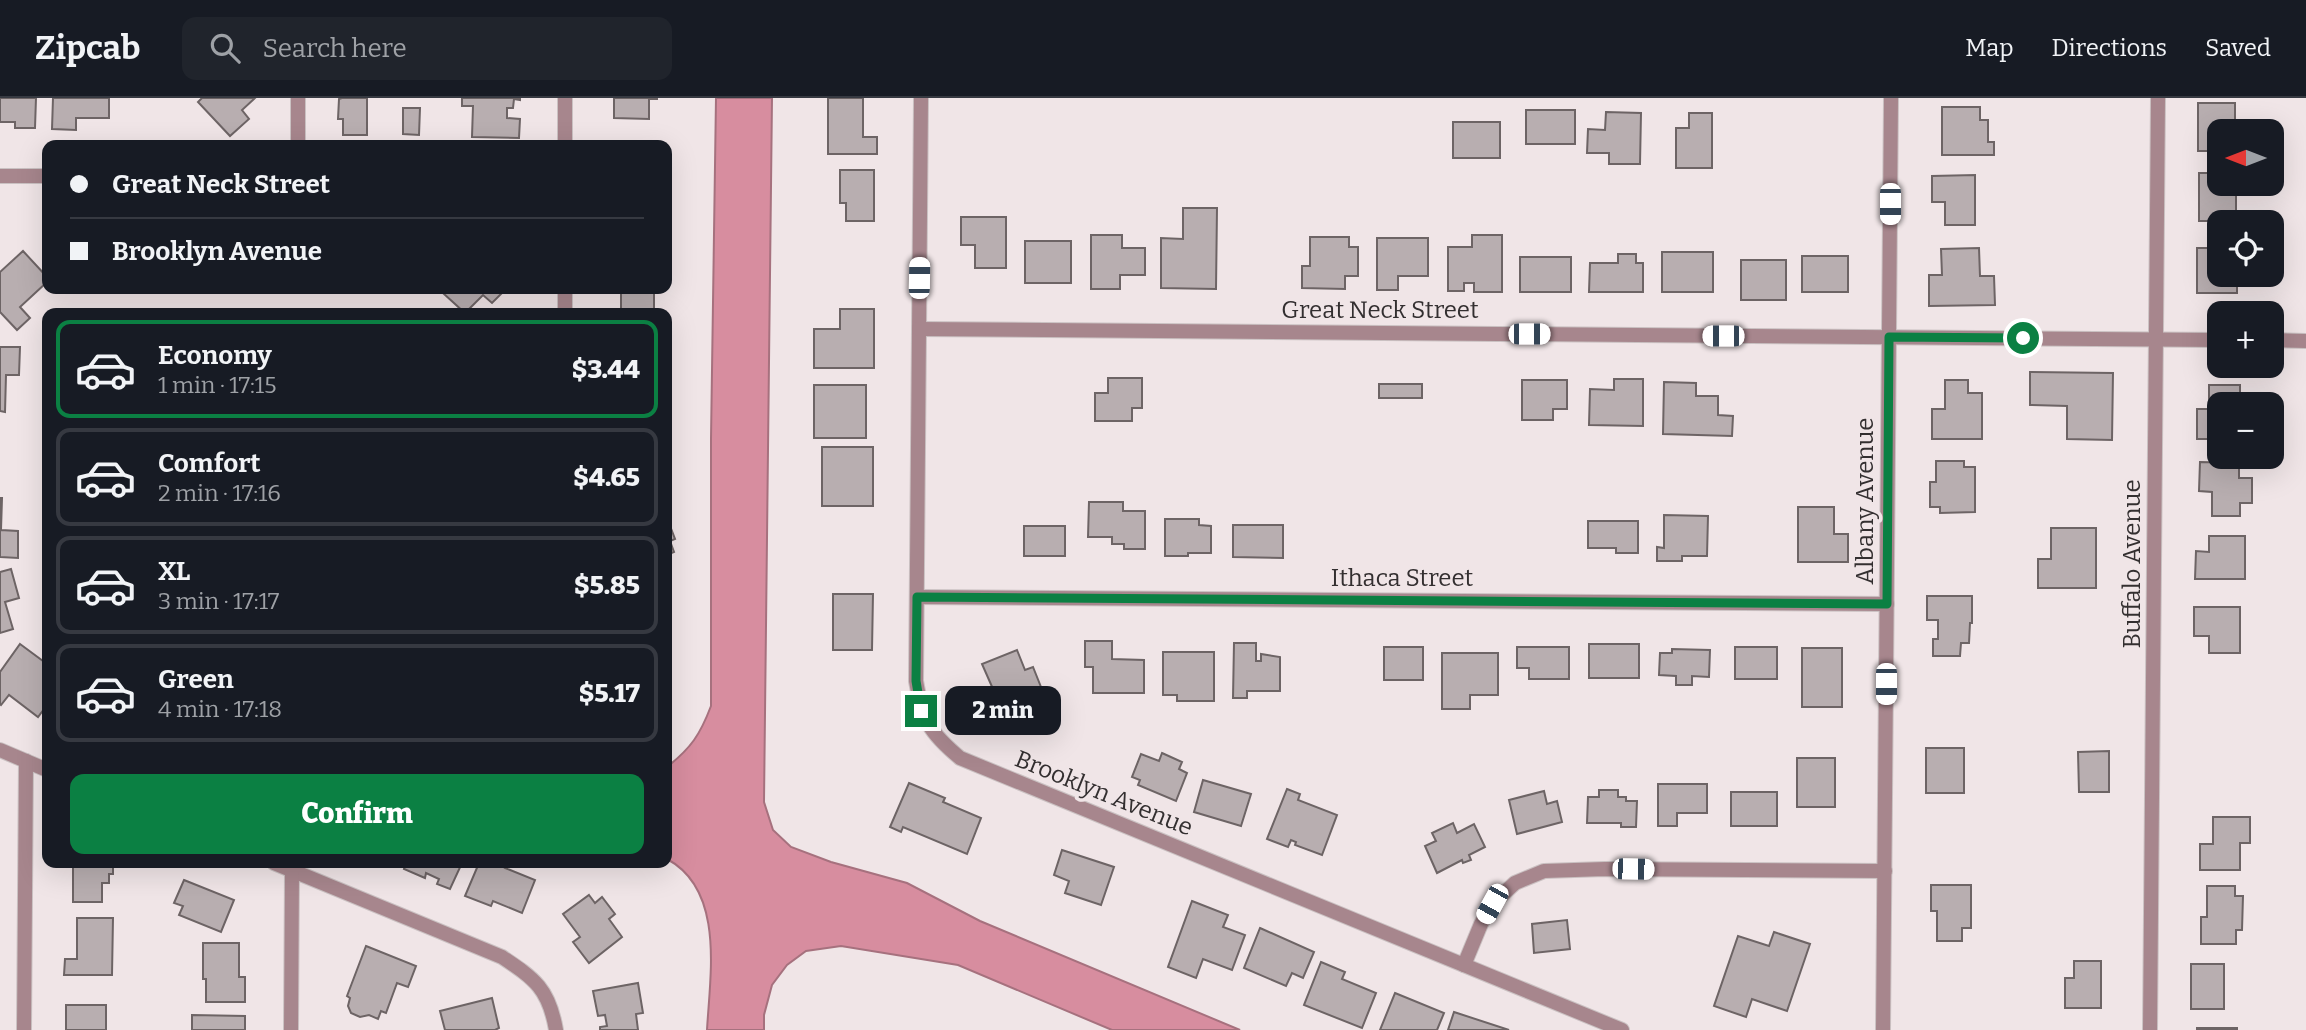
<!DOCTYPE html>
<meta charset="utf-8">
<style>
:root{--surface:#171b24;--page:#20242c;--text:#f1f3f6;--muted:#9ea1a6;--line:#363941;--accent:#0b8043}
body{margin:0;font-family:Bitter,serif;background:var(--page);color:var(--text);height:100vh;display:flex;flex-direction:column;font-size:26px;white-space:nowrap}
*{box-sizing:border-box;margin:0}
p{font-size:23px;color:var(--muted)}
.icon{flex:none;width:38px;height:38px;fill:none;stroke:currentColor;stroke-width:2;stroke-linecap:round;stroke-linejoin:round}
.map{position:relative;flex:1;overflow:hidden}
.side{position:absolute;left:42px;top:210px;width:630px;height:560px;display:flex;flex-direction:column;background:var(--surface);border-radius:14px;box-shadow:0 7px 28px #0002}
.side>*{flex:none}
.guide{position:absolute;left:42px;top:42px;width:630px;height:154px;border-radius:14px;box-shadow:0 7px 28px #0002;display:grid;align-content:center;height:154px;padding:0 28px;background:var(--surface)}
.needle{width:46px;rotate:270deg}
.controls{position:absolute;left:2207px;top:21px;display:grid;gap:14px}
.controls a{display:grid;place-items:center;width:77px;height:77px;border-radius:14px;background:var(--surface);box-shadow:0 7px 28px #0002;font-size:35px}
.end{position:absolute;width:32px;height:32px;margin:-16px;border:9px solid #0b8043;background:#fff;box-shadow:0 0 0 4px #fff}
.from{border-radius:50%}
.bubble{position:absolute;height:49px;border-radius:14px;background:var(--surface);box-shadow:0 7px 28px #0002;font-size:23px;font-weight:800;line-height:49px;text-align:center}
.car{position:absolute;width:21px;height:42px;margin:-21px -10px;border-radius:9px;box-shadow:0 0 5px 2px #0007;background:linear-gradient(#fff 24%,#345 0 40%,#fff 0 76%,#345 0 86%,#fff 0)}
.guide b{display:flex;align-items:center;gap:24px;height:66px;font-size:26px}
.guide b+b{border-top:2px solid var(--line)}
.guide i{width:18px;height:18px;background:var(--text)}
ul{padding:12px 0 0;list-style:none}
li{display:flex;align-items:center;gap:21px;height:98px;margin:0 14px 10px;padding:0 14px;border:4px solid var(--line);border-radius:14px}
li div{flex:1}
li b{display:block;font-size:26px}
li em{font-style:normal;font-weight:800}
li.current{border-color:var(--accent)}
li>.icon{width:63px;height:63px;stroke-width:1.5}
.cta{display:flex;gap:14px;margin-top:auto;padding:14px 28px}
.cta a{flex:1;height:80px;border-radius:14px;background:var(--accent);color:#fff;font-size:28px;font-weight:800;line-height:80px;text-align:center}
header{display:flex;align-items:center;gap:42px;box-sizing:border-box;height:98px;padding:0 35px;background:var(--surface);border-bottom:2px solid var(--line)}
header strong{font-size:33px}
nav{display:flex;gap:38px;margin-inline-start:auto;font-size:24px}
.search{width:490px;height:63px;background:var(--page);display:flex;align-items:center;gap:18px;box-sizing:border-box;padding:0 24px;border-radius:14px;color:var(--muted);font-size:26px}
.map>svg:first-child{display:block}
</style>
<header>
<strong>Zipcab</strong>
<div class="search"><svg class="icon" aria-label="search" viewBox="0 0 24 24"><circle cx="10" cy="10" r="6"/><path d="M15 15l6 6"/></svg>Search here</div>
<nav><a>Map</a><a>Directions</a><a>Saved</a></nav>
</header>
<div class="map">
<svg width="2306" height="932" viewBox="0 0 2306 932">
<rect width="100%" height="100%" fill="#f0e5e7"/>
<path fill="#d78d9f" stroke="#a6717e" stroke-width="2" d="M716,0h56l-8,704 9,28 18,17 40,15 76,21 73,38 260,109h-128l-154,-65 -117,-19 -35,5 -19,14 -15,20 -8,30v15h-57c3,-55 18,-140 -40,-171v-92c24,-19 33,-32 44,-61v-267z"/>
<g fill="#b8aeb0" stroke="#6d6465" stroke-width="2">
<path d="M0,0h36l-1,30h-20v-6h-15z"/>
<path d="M53,0h56v20h-33v12l-24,-1z"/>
<path d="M202,0h53l-13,12 7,9 -19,17 -32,-34z"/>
<path d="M342,0h25v37h-24v-16h-5l1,-20z"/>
<path d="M462,0h58v2l-6,-1 -1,9h-6v10l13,1 -1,19 -47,-1 1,-31h-11z"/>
<path d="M614,0h43v1h-8v20l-35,-1z"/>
<path d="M828,0h35v39h14v17h-49z"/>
<path d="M2198,5h37v28h-16v20h-21z"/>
<path d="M1942,9h38v13h8v22h6v13h-52z"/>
<path d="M403,10h17l-1,27 -16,-1z"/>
<rect x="1526" y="12" width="49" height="34"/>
<path d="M1606,14l35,1 -1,51h-31v-11h-22l1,-24 17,1z"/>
<path d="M1689,15h23v55h-36v-40h13z"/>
<rect x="1453" y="24" width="47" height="36"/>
<path d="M840,72h34v51h-28v-18h-6z"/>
<path d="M2199,75h20v11h17v37h-37z"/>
<path d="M1975,77v50h-30v-23h-13v-26z"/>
<path d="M1183,110h34l-1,81 -55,-1v-50l22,1z"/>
<path d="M961,119h45v51h-31v-23h-14z"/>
<path d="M1091,137h31v13h23v27h-25v14h-29z"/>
<path d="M1472,137h30v57h-28v-9h-10v8h-16v-44h24z"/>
<path d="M1310,139h39v10h9v29h-13v13l-43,-1v-22h8z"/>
<path d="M1377,140h51v38h-30v14h-21z"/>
<rect x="1025" y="143" width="46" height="42"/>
<path d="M1979,150l1,28h14l1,29 -66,1v-31h13l-1,-26z"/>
<path d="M2197,150h22v27h18v18h-40z"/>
<path d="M23,153l24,26v5l-27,25 10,11 -13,12 -17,-18v-40z"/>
<rect x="1662" y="154" width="51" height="40"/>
<path d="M1618,156h18v9h7v29h-54l1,-29h28z"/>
<rect x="1802" y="158" width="46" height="36"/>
<rect x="1520" y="159" width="51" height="35"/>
<rect x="1741" y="162" width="45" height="40"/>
<path d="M449,191h57l-14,14 -9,-8 -18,18 -21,-19z"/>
<path d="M621,191h33v24h-49v-4h16z"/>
<path d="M840,211h34v59h-60v-39h26z"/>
<path d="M0,249h20l-1,28h-13l-1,37 -5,-1z"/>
<path d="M2030,274l83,1 -1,67 -45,-1v-33l-37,-1z"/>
<path d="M1108,280h34v30h-10v13h-37v-28h13z"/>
<path d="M1614,281h29v47l-54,-1 1,-36 24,1z"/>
<path d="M1522,282h45v29h-14v11h-31z"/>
<path d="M1945,282h23v13h14v46h-50v-30h13z"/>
<path d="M1664,284l32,1v13h22v19l15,1 -1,20 -69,-2z"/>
<rect x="1379" y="286" width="43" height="14"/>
<rect x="814" y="287" width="52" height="53"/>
<path d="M2209,287h31v19h-21v35h-22v-30h12z"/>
<rect x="822" y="349" width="51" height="59"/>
<path d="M1936,363h28v6h11v45l-35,1v-6h-10v-25h6z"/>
<path d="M2200,364l39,1v15h13v25h-12v13h-28v-24l-13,-1z"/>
<path d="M0,400h2l-1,32 17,1v27l-18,-1z"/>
<path d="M1089,404h34v9h22v38h-21v-5h-12v-7h-24z"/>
<path d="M1798,409h36v27h14v28h-50z"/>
<path d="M1664,417l44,1 -1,40h-25v5h-25v-14l7,1z"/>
<path d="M667,420l8,21 -5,2 4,11 -7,3z"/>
<path d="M1165,421h34v6l12,1v27h-23v3h-23z"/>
<path d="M1588,423h50v32h-22v-5h-28z"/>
<path d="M1233,427h50v33l-50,-1z"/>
<rect x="1024" y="428" width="41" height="30"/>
<path d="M2051,430h45v60h-58v-29h13z"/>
<path d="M2209,438h36v43h-50l1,-28 13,1z"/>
<path d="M11,471l8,29 -14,4 8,27 -13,4v-61z"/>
<path d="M833,496h40l-1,56h-39z"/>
<path d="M1927,498h45v27h-2l-1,20h-8l-1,13h-27v-17h5v-19h-11z"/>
<path d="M2194,509h46v46h-31v-17h-15z"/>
<path d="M1085,543h27v18l32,1v33h-51v-26h-8z"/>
<path d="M1234,545h22v18h5v-7l19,3v34h-33v7h-14z"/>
<path d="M20,546l27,20v41l-9,12 -29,-22 -8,10 -1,-1v-32z"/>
<rect x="1589" y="546" width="50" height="34"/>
<rect x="1384" y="549" width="39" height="33"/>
<path d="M1517,549h52v32h-40v-11h-12z"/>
<rect x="1735" y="549" width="42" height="32"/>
<rect x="1802" y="550" width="40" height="59"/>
<path d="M1672,551l38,1 -1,27 -17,-1v9h-16v-9l-17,-1 1,-22h12z"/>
<path d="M1017,552l8,20 8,-3 8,20 -7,2 13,33 -28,11 -16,-40 -3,1 -3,-6 -4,1 -11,-25z"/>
<path d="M1163,554h51v49h-37v-6h-14z"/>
<path d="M1442,555h56v42h-28v14h-28z"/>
<rect x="1926" y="650" width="38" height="45"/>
<path d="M2109,653v41h-30l-1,-40z"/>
<path d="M1162,655l20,9 -3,7 8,4 -11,28 -38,-16 2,-5 -8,-3 9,-23 18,7z"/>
<rect x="1797" y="660" width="38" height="49"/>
<path d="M1203,682l48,14 -10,32 -47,-14z"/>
<path d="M909,685l36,15 -2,4 38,16 -14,36 -64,-27 -2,5 -11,-5z"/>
<path d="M1658,686h49v29h-30v13h-19z"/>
<path d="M1287,691l13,5 -2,6 39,15 -15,40 -27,-10 1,-3 -5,-2 -3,7 -21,-8z"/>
<path d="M1599,692h19v7h8v4h11l-1,26h-15v-4h-34l1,-26h11z"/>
<path d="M1544,693l3,13 10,-3 5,21 -45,12 -8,-34z"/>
<rect x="1731" y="694" width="46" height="34"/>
<path d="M2213,719h37v26h-10v27h-40v-26h13z"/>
<path d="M1453,725l4,10 17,-9 11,23 -16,8 2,5 -8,3 -1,-3 -25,13 -12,-27 11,-5 -4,-8z"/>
<path d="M1062,752l52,17 -13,38 -36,-12 4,-12 -15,-6z"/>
<path d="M73,765h40v11h-4v9h-7v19h-29z"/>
<path d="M406,765h56l-12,26 -13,-5 2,-5 -13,-6 -1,5 -21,-9z"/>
<path d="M479,765h29l-3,5 30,12 -13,33 -29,-12 -2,5 -26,-10z"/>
<path d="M184,782l50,20 -13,32 -42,-17 4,-9 -9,-3z"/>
<path d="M1931,787h40v43h-9v13h-25v-30h-6z"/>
<path d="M2207,788h28v10h8l-1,34h-6v14h-35v-27h6z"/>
<path d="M589,797l6,8 7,-6 13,17 -6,5 13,18 -33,26 -16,-21 7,-5 -17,-23z"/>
<path d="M1192,803l36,14 -5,12 22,8 -13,35 -29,-11 -7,19 -28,-11z"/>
<path d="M77,820h36l-1,57h-48l1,-16h12z"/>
<path d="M1567,822l3,29 -36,4 -2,-29z"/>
<path d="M1260,830l54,24 -11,26 -11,-5 -6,13 -42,-18z"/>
<path d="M1774,834l36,12 -23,67 -35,-12 -6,18 -32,-11 24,-70 31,10z"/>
<path d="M203,845h36v34h6v25h-39v-23h-3z"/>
<path d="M366,848l50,20 -8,21 -11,-4 -11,30 -5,-2 -3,8 -9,-4 -9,2 -9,-4 -3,-7 2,-8 -3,-2z"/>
<path d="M2074,863h27v47h-36v-30h9z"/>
<path d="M1321,864l24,10 -3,7 34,14 -14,35 -58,-23z"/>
<rect x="2191" y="866" width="33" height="45"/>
<path d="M638,885l5,30 -7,1 2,16h-38v-3l7,-1 -2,-11 -7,1 -5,-25z"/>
<path d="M1395,895l49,20 -7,17h-57z"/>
<path d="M492,900l7,30 -4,2h-50l-5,-19z"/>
<rect x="66" y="907" width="40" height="25"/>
<path d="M1454,914l55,18h-61z"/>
<path d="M192,917l53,1v14h-53z"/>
<rect x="2197" y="930" width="40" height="2"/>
</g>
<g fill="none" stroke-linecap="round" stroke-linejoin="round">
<g stroke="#cac1c2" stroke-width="16">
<g id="street">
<path d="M921,0l-5,583c7,40 13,51 44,77l662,272"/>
<path d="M298,47v-47"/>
<path d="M565,47v-47"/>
<path d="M0,78h47"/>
<path d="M565,191v24"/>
<path d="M919,231l1300,11"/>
<path d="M2272,242l34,1"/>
<path d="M917,499l970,7"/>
<path d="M0,652l47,20"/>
<path d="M274,765l228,94c33,22 47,32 54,73"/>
<path d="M1464,867l17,-41 11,-20 23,-21 29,-12 61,-2 280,2"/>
<path d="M24,932l2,-269"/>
<path d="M291,932l1,-160"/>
<path d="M1883,932l8,-932"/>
<path d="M2150,932l8,-932"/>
</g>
</g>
<use href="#street" stroke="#a7868d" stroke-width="14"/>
</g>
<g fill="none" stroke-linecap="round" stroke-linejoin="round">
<path stroke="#0b8043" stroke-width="9" d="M921,613l-5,-30 1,-84 970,7 2,-267 134,1"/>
</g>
<g text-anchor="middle" stroke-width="7" stroke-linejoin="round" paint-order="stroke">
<g font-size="24" fill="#332f30" stroke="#f0e5e7">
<text x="1380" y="220">Great Neck Street</text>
<text transform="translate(1865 403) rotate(-90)" y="8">Albany Avenue</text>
<text transform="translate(2132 466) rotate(-90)" y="8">Buffalo Avenue</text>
<text x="1402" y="488">Ithaca Street</text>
<text transform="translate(1104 695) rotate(22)" y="8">Brooklyn Avenue</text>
</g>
</g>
</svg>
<div class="controls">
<a><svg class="needle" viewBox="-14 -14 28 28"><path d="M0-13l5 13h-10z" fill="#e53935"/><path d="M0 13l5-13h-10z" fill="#9ea1a6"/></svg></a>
<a><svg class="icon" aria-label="locate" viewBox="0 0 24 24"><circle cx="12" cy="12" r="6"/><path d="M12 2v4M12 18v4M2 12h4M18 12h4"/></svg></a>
<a>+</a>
<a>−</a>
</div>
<i class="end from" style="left:2023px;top:240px"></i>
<i class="end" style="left:921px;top:613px"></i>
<div class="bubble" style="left:945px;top:588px;width:116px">2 min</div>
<i class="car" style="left:1890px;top:106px;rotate:180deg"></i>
<i class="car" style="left:919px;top:180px;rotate:1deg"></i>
<i class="car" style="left:1529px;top:236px;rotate:90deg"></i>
<i class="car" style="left:1723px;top:238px;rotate:270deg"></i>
<i class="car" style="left:1886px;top:586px;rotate:180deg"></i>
<i class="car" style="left:1633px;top:771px;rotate:91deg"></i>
<i class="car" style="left:1492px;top:806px;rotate:209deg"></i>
<div class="guide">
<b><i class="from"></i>Great Neck Street</b>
<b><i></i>Brooklyn Avenue</b>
</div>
<section class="side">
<ul>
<li class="current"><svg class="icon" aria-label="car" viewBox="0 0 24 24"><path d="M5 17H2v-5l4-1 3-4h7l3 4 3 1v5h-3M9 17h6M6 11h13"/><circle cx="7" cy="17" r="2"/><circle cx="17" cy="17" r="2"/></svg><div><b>Economy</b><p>1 min · 17:15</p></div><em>$3.44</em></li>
<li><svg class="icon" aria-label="car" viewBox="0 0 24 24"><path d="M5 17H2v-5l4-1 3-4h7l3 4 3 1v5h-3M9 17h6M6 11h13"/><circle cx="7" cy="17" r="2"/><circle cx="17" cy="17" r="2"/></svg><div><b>Comfort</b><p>2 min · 17:16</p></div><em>$4.65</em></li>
<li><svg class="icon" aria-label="car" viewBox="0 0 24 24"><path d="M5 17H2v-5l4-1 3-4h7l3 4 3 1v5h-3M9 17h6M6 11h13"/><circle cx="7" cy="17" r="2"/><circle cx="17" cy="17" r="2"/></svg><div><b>XL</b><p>3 min · 17:17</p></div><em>$5.85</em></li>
<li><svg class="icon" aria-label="car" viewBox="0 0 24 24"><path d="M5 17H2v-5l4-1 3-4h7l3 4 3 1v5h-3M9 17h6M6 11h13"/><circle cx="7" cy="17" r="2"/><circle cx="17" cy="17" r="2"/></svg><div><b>Green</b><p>4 min · 17:18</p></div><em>$5.17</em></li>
</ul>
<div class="cta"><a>Confirm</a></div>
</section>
</div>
